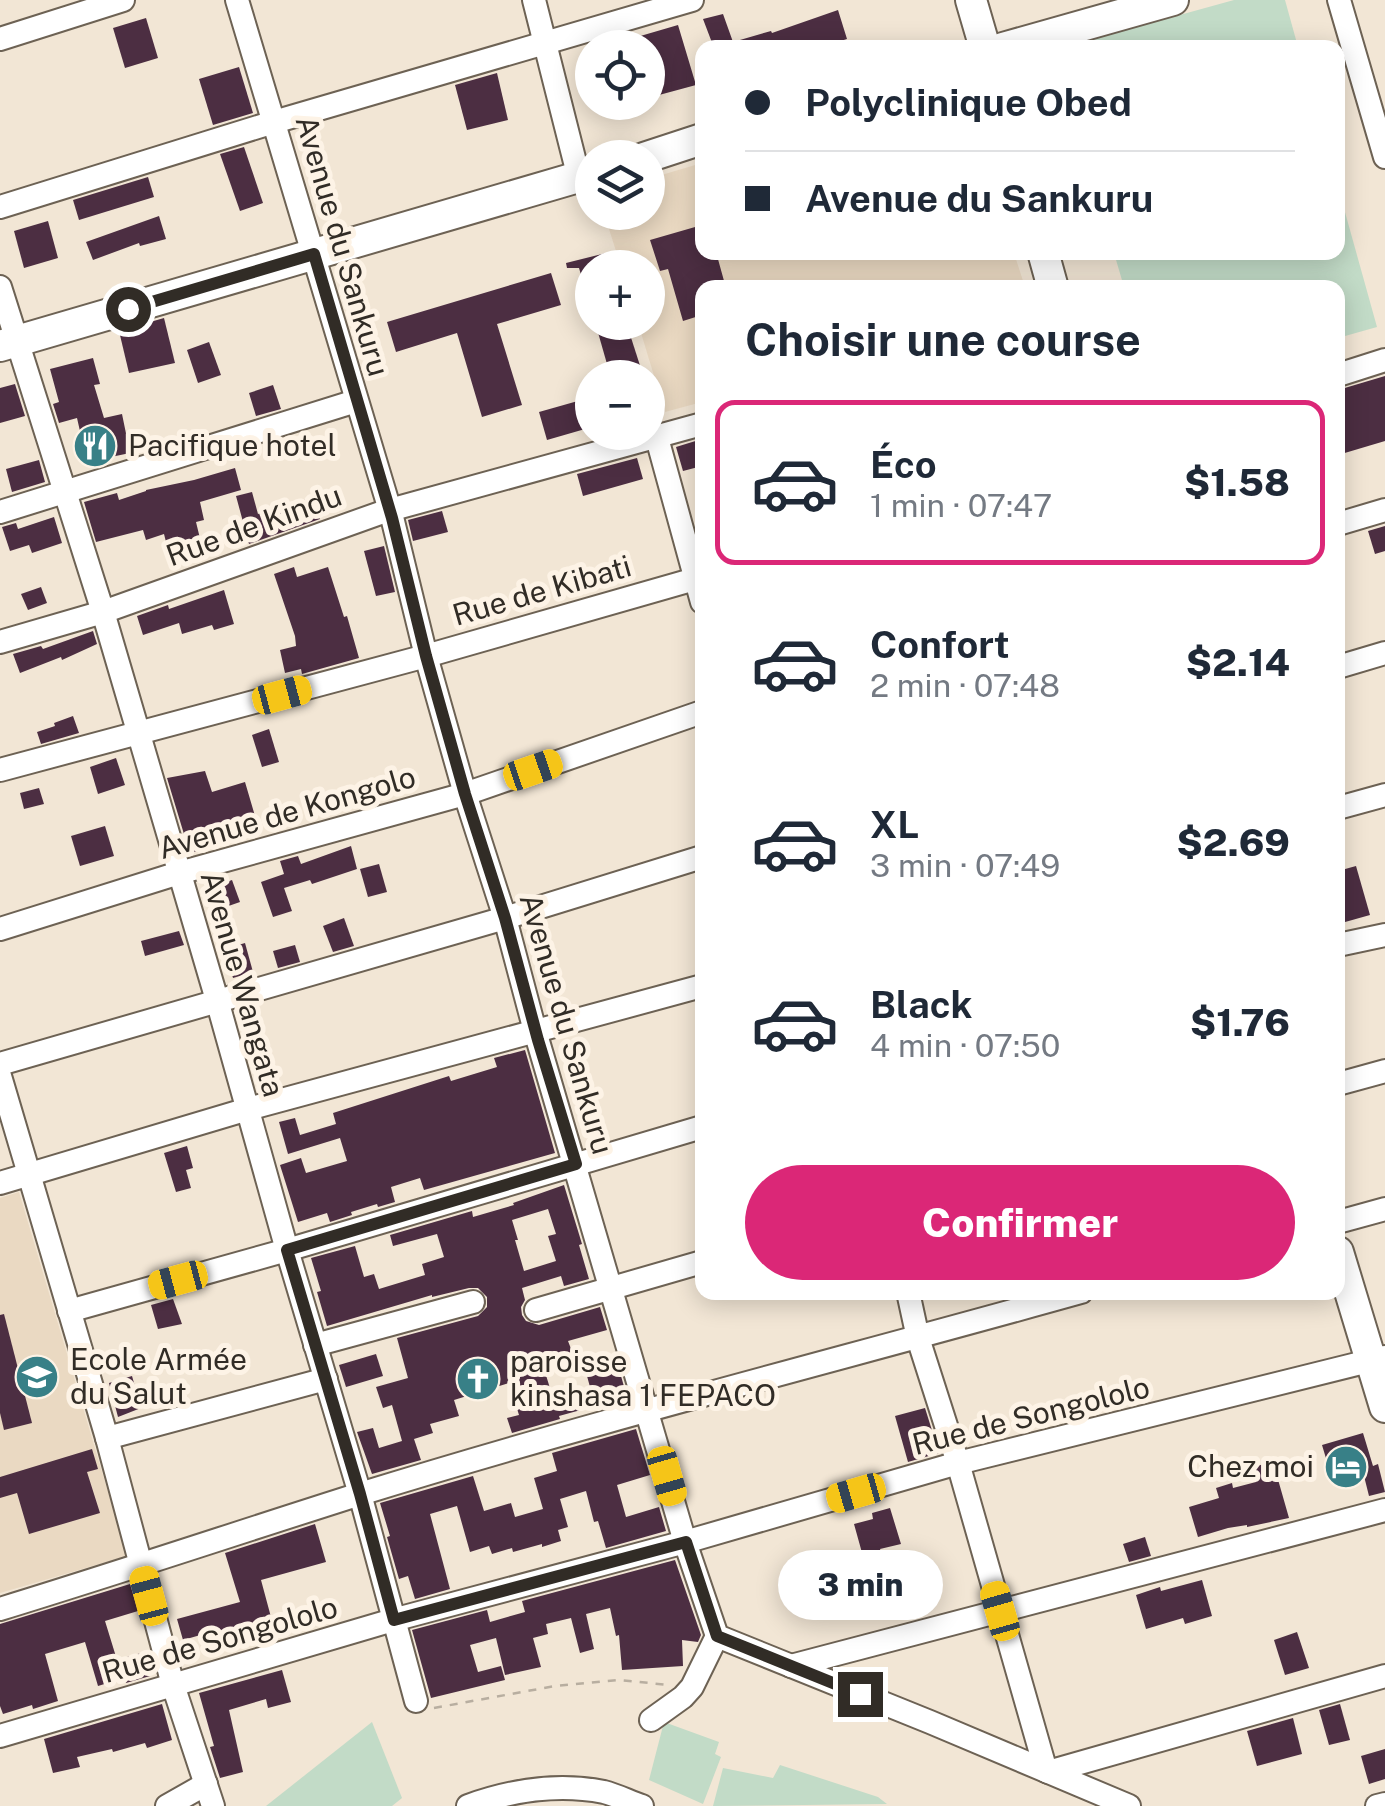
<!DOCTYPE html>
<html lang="fr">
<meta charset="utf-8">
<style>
:root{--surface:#fff;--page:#f2f2f3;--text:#1f2937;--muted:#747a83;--line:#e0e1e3;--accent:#db2777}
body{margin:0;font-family:"Public Sans",sans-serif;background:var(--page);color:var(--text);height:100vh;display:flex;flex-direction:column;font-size:38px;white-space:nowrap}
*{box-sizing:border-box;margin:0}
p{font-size:32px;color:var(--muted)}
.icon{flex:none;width:55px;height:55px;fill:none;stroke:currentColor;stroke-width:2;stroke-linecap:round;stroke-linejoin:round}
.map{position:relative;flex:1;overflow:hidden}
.panel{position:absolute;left:695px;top:280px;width:650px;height:1020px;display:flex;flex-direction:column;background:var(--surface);border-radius:20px;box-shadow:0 5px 25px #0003}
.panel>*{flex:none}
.guide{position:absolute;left:695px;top:40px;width:650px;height:220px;border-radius:20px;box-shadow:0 5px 25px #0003;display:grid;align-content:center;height:220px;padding:0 50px;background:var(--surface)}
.fabs{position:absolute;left:575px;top:30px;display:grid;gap:20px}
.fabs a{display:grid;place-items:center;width:90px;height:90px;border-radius:50%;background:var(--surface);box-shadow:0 5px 25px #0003;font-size:50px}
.end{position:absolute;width:45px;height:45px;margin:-22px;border:12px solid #312c26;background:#fff;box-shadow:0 0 0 5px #fff}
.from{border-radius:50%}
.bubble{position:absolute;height:70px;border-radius:35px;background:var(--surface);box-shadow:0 5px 25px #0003;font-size:32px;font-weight:800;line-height:70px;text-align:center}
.car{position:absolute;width:30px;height:60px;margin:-30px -15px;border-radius:12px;box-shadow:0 0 8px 2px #0007;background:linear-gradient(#f5c518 24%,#345 0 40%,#f5c518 0 76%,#345 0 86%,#f5c518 0)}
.guide b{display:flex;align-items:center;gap:35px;height:95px;font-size:38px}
.guide b+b{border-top:2px solid var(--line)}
.guide i{width:25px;height:25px;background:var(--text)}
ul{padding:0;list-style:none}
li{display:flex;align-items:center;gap:30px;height:165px;margin:0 20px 15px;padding:0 30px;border:5px solid transparent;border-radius:20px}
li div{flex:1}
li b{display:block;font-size:38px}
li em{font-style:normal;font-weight:800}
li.active{border-color:var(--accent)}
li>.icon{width:90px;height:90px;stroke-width:1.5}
h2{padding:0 50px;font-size:45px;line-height:120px}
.button{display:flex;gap:20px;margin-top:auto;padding:20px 50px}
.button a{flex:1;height:115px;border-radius:60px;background:var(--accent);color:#fff;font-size:40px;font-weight:800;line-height:115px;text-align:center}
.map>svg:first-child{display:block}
</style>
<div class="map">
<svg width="1385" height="1806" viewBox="0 0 1385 1806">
<rect width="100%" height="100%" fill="#f2e6d5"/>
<g fill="#ead9c2">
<path d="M702,163v89l312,1 11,34 -323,1v114l-37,10 -27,-89 10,-1v-54l-27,-1 -17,-54 44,-1v-33z"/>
<path d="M19,1192l108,364 -127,37v-395z"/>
</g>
<g fill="#c2dbc7">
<path d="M1234,0h51l13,47h-234z"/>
<path d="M1338,187l39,140 -39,11v-50l-214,-1 -10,-34 224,-1z"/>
<path d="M372,1722l30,76 -10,8h-126z"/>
<path d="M664,1722l55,20 -4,12 6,3 -18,47 -54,-24z"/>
<path d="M780,1765l98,32 9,7 -174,2 10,-38 50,10z"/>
</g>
<g fill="#4c2e42" fill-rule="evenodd">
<path d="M838,10l9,29 -29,9h-104l-11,-29 20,-5 10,28 38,-11 1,2z"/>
<path d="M146,18l12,40 -33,10 -12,-40z"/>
<path d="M678,25l18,60 -48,13v-50h-35v-4z"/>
<path d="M239,67l14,46 -40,12 -14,-46z"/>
<path d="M497,73l11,47 -41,10 -12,-45z"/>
<path d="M244,147l19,56 -23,8 -20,-57z"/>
<path d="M148,177l6,20 -75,23 -6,-20z"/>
<path d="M159,216l7,23 -26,7 -1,-3 -46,17 -7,-18z"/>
<path d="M48,221l10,37 -34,10 -10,-37z"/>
<path d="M702,225v27h14l10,36h-24v27l-19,6 -15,-52 -8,2 -10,-31z"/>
<path d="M606,253l4,15h-18v34h-3l-10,-34h-12l-1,-5z"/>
<path d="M551,273l10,32 -64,19 25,81 -40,12 -25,-84 -61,19 -9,-30z"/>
<path d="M164,318l11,45 -46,10 -10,-42z"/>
<path d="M595,322h31l18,56h-33z"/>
<path d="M209,342l12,33 -23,8 -11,-33z"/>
<path d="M93,358l7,26 -6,1 10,33 18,-4 8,39 -43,9 -10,-44 -18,5 -6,-19 6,-2 -9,-33z"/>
<path d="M1385,376v65l-47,14v-65z"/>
<path d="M15,384l10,32 -25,7v-35z"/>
<path d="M273,385l8,24 -25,7 -7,-23z"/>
<path d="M592,397v30l-45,13 -8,-28z"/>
<path d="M702,439v27l-19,5 -7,-24z"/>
<path d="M637,458l6,21 -60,17 -6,-22z"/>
<path d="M39,460l6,22 -33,10 -6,-23z"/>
<path d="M235,468l6,22 -41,12 4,18 -8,2 8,33 -33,7 -7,-28 -18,6 -3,-10 -47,12 -12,-40 33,-9 2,7 27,-9v-1l48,-10z"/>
<path d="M252,492l6,22 55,-17 7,22 -71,25 -13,-48z"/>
<path d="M442,511l6,21 -35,9 -5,-21z"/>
<path d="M54,517l8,26 -30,10 -3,-8 -19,6 -8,-24 14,-4 2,6z"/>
<path d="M1385,526v25l-10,3 -7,-23z"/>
<path d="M384,546l11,46 -19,4 -12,-45z"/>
<path d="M294,567l3,10 31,-10 16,50 3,-1 12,42 -57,16 -1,-5 -16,4 -5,-23 16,-4 -1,-10 -21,-62z"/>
<path d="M41,587l6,16 -19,7 -7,-16z"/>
<path d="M224,590l10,34 -20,6 -2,-5 -30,9 -3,-11 -36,12 -6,-19 31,-11 1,4z"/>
<path d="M93,631l4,13 -35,16 -1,-3 -41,16 -7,-19 28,-8 2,3z"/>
<path d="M73,716l6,17 -38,11 -4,-12 18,-6 -1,-3z"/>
<path d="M269,729l10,33 -17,5 -10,-32z"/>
<path d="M116,758l9,27 -27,9 -8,-27z"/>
<path d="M205,771l7,21 33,-10 10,34 -32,10 4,10 -37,18 -23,-76z"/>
<path d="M39,788l5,16 -20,5 -4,-16z"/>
<path d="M105,826l9,30 -34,10 -9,-30z"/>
<path d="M351,846l6,23 -45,15 -2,-4 -26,8 8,23 -19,6 -12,-35 23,-8 -4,-13 18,-5 3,8z"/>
<path d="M379,864l8,28 -19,5 -8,-28z"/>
<path d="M1356,866l14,49 -32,9v-53z"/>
<path d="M232,880l8,22 -23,8 -7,-22z"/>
<path d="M344,918l10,28 -21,6 -10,-26z"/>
<path d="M179,931l5,14 -39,11 -4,-15z"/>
<path d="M245,943l8,29 -20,6 -8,-29z"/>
<path d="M295,945l5,17 -22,6 -5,-17z"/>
<path d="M525,1050l30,103 -131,37 -4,-12 -29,9 4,15 -17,5 -1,-3 -26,8 1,3 -22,7 -3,-9 -29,9 -18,-57 21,-7 5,15 41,-12 -7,-23 -52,16 -9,-32 16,-4 5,17 36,-11 -3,-11 116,-37 2,5 46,-14 -3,-9z"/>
<path d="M187,1146l6,22 -7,2 5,18 -15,4 -12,-39z"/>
<path d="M564,1185l18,59 -3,1 10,34 -25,7 -3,-10 -39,12 3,12 -4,7 1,8 4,6 13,4 61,-18 7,23 -39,11 5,13 -28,9 3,8 -3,1 8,26 37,-11 -6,-22 17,-5 3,13 15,-4 6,21 -39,11 2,7 -29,8 1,3 -48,14 -5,-15 12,-3 -10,-32 -55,17 5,16 -29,8 3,9 -19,6 7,21 -49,14 -15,-42 16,-4 6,20 23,-7 -10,-36 -9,3 -7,-21 32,-9 -11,-40 81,-22 9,-9v-10l-9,-9h-9l-37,9v-2l-105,31 -10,-34 4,-1 -10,-33 44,-12 9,31 10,-3 5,15 46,-14 -3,-11 22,-7 -7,-23 -44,12 -3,-11 82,-24 1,6 41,-12 -1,-2zM548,1209l8,25 -8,2 8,25 -32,10 -9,-31h3l-6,-20z"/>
<path d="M173,1299l9,25 -24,5 -7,-24z"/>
<path d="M4,1314l28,109 -28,7 -4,-17v-98z"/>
<path d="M376,1354l7,22 -37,11 -7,-22z"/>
<path d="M132,1376l9,32 -23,9 -9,-34z"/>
<path d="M925,1408l14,45 -31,9 -13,-46z"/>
<path d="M636,1429l14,46 -33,10 9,32 33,-10 7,24 -60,17 -8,-27 -4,1 -8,-31 -26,8 8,28 -10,3 3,11 -19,6v-3l-29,8 -1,-4 -20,6 -3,-8 -19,6 -13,-46 -27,8 20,75 -35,10 -7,-23 -9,3 -12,-42 3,-1 -10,-33 93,-27 11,35 27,-8 4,14 28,-8 -9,-31 23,-7 -5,-18z"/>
<path d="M1363,1433l10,33 5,-2 7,28 -16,4 -5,-20 -30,9 -12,-40z"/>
<path d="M92,1449l6,20 -11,3 13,41 -71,21 -12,-41 -17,5v-21z"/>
<path d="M1273,1462l16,56 -42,9v-2l-19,3 -30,9 -9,-30 30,-9 -3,-10 16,-5 1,5 23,-6 -4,-15z"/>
<path d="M890,1508l11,36 -21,5 2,6 -18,5 -10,-36 19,-5 -1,-6z"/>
<path d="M315,1524l11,38 -65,18 14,52 -58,19 -6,-19 -28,8 -6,-21 63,-17 -15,-49z"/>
<path d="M1145,1537l6,19 -22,6 -6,-18z"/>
<path d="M675,1560l26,75 -3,7 -16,-2 1,26 -61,4 -3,-35 -3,1 -6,-28 -24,6 8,35 -14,4 -9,-35 -25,6 2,10 -15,4 8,29 -36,8 -9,-37 -26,7 8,27 23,-6 4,14 -74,18 -19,-68 75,-20 3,12 35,-10 -3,-11z"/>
<path d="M1202,1580l10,36 -27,8 -2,-6 -37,11 -10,-34 24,-8 1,4z"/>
<path d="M130,1584l8,27 -33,10 12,39 31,-9 4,15 -4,1 2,9 -24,7 -2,-5 -26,8 -13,-44 -40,12 13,47 -25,8 -1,-4 -29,9 -3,-8v-82z"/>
<path d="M1297,1632l12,36 -24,7 -11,-35z"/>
<path d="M282,1670l9,32 -23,6 -2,-9 -37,11 14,62 -23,6 -10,-31 4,-1 -15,-53z"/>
<path d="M162,1704l10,36 -25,8 -2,-5 -32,9 -1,-3 -35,8 3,10 -27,6 -9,-34z"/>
<path d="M1340,1704l10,36 -21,5 -10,-35z"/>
<path d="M1293,1718l9,36 -45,12 -10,-35z"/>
<path d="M1385,1749v30l-16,5 -8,-28z"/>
</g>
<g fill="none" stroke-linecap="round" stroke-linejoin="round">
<g stroke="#6d6254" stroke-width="26">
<g id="minor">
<path d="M237,0l155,517 34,139 39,138 40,124 30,113 150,511 32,94 213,86 199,84"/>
<path d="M534,0l45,178"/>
<path d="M1339,0l46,157"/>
<path d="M0,39l123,-39"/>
<path d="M0,207l274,-85 418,-122"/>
<path d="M0,287l103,325 114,388 70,250 73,244 56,207"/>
<path d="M1338,375l47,-15"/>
<path d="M657,438l45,164"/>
<path d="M0,512l356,-111"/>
<path d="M1338,524l47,-14"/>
<path d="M0,642l103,-30 283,-101 316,-87"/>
<path d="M1338,667l47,-14"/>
<path d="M0,770l426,-114 269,-77"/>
<path d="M1338,808l47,-13"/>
<path d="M0,929l179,-56 286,-79 237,-82"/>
<path d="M1338,945l47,-10"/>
<path d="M0,1064l505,-146 197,-61"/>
<path d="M0,1076l107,362 66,247 40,121"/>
<path d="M1338,1084l47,-13"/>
<path d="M0,1183l248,-74 454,-123"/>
<path d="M1338,1222l47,-13"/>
<path d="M908,1292l10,46 40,125 88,308"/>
<path d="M536,1310l166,-48"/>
<path d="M69,1311l218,-61 415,-123"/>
<path d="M315,1345l158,-43"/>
<path d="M107,1438l219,-59"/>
<path d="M0,1609c121,-37 240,-77 360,-115 239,-74 481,-135 721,-202"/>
<path d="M791,1666l594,-156"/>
<path d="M651,1720l32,-23 9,-10 25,-51"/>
<path d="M0,1736l393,-116 292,-78 273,-79 427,-106"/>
<path d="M1048,1772l337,-96"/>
<path d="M167,1806l39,-22"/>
<path d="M468,1806c44,-16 89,-23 136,-14 12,3 26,10 38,14"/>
<path d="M1377,1806l8,-2"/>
</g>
</g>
<g stroke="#6d6254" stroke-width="34">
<g id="major">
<path d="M971,0l14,48"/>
<path d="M1003,48l170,-48"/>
<path d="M644,158l58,-19"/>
<path d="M1043,252l10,36"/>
<path d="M0,346l592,-173"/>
<path d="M1338,1252l47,155"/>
</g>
</g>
<path stroke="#b8aea0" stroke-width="2.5" stroke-dasharray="8 8" stroke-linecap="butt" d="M434,1708l121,-22 64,-6 50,5"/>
<use href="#minor" stroke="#fff" stroke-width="22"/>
<use href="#major" stroke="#fff" stroke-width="30"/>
</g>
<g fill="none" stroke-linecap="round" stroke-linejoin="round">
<path stroke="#312c26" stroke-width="12" d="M128,309l186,-55 78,264 34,138 39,138 40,124 33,122 38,124 -289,86 73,244 34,126 292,-78 31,94 143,58"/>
</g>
<defs>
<g id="restaurant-disc" transform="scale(2.25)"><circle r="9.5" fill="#388087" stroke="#fdf3e6"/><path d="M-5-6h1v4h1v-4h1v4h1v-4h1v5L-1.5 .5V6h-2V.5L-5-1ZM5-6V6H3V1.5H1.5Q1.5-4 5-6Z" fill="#fff"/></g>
<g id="school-disc" transform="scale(2.25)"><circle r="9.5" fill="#388087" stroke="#fdf3e6"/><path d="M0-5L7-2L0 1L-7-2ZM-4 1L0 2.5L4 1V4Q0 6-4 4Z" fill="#fff"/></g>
<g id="church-disc" transform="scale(2.25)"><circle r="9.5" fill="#388087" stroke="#fdf3e6"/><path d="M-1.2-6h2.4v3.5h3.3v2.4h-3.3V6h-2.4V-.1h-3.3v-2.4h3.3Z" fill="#fff"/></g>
<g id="hotel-disc" transform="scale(2.25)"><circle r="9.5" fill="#388087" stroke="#fdf3e6"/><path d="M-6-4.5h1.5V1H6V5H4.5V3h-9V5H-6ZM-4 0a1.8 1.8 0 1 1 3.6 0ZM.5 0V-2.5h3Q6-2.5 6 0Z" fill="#fff"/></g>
</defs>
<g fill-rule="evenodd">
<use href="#restaurant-disc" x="95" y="446"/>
<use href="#school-disc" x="37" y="1377"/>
<use href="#church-disc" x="478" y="1379"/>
<use href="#hotel-disc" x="1346" y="1467"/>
</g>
<g text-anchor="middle" stroke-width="10" stroke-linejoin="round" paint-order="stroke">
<g font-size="30" fill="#312c26" stroke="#fdf3e6">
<text transform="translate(342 246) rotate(74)" y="10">Avenue du Sankuru</text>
<text transform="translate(254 526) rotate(-20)" y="10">Rue de Kindu</text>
<text transform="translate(542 591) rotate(-16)" y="10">Rue de Kibati</text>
<text transform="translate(287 813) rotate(-16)" y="10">Avenue de Kongolo</text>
<text transform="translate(242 984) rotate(74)" y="10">Avenue Wangata</text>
<text transform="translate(566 1024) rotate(74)" y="10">Avenue du Sankuru</text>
<text transform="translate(1031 1416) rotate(-14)" y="10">Rue de Songololo</text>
<text transform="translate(220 1640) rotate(-16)" y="10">Rue de Songololo</text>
</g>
<g font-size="30" fill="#312c26" stroke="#fdf3e6" text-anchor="start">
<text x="128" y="456">Pacifique hotel</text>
<text x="70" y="1370">Ecole Armée<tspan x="70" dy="34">du Salut</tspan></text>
<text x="510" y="1372">paroisse<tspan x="510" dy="34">kinshasa 1 FEPACO</tspan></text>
<text x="1314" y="1477" text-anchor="end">Chez moi</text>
</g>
</g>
</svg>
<div class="fabs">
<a><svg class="icon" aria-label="locate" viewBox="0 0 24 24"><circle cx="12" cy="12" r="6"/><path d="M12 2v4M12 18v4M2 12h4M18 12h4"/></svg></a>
<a><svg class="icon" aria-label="layers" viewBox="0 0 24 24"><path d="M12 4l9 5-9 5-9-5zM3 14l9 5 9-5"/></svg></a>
<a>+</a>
<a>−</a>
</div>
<i class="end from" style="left:128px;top:309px"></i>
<i class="end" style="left:860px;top:1694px"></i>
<div class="bubble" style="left:778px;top:1550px;width:165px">3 min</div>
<i class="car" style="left:282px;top:695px;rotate:75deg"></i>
<i class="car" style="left:533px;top:770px;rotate:71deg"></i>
<i class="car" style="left:178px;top:1280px;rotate:255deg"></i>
<i class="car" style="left:667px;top:1476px;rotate:164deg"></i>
<i class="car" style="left:856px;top:1493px;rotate:254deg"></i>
<i class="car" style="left:149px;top:1596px;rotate:345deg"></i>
<i class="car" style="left:1000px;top:1611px;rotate:344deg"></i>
<div class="guide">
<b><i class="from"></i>Polyclinique Obed</b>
<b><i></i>Avenue du Sankuru</b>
</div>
<section class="panel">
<h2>Choisir une course</h2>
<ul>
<li class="active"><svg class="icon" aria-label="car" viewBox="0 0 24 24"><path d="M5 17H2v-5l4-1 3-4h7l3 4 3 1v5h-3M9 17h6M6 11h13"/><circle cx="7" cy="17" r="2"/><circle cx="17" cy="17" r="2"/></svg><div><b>Éco</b><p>1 min · 07:47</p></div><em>$1.58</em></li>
<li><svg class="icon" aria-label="car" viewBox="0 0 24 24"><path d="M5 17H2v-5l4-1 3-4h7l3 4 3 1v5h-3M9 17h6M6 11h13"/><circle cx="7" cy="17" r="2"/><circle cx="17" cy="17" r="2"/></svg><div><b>Confort</b><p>2 min · 07:48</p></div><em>$2.14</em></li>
<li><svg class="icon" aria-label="car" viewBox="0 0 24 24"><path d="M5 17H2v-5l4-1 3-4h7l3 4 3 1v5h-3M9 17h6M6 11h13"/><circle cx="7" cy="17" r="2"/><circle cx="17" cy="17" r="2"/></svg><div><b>XL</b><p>3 min · 07:49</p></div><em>$2.69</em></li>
<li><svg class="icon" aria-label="car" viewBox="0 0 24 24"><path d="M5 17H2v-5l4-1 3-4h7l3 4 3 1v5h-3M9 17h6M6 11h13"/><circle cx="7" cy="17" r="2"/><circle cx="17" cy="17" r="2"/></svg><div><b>Black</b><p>4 min · 07:50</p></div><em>$1.76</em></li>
</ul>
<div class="button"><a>Confirmer</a></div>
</section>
</div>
